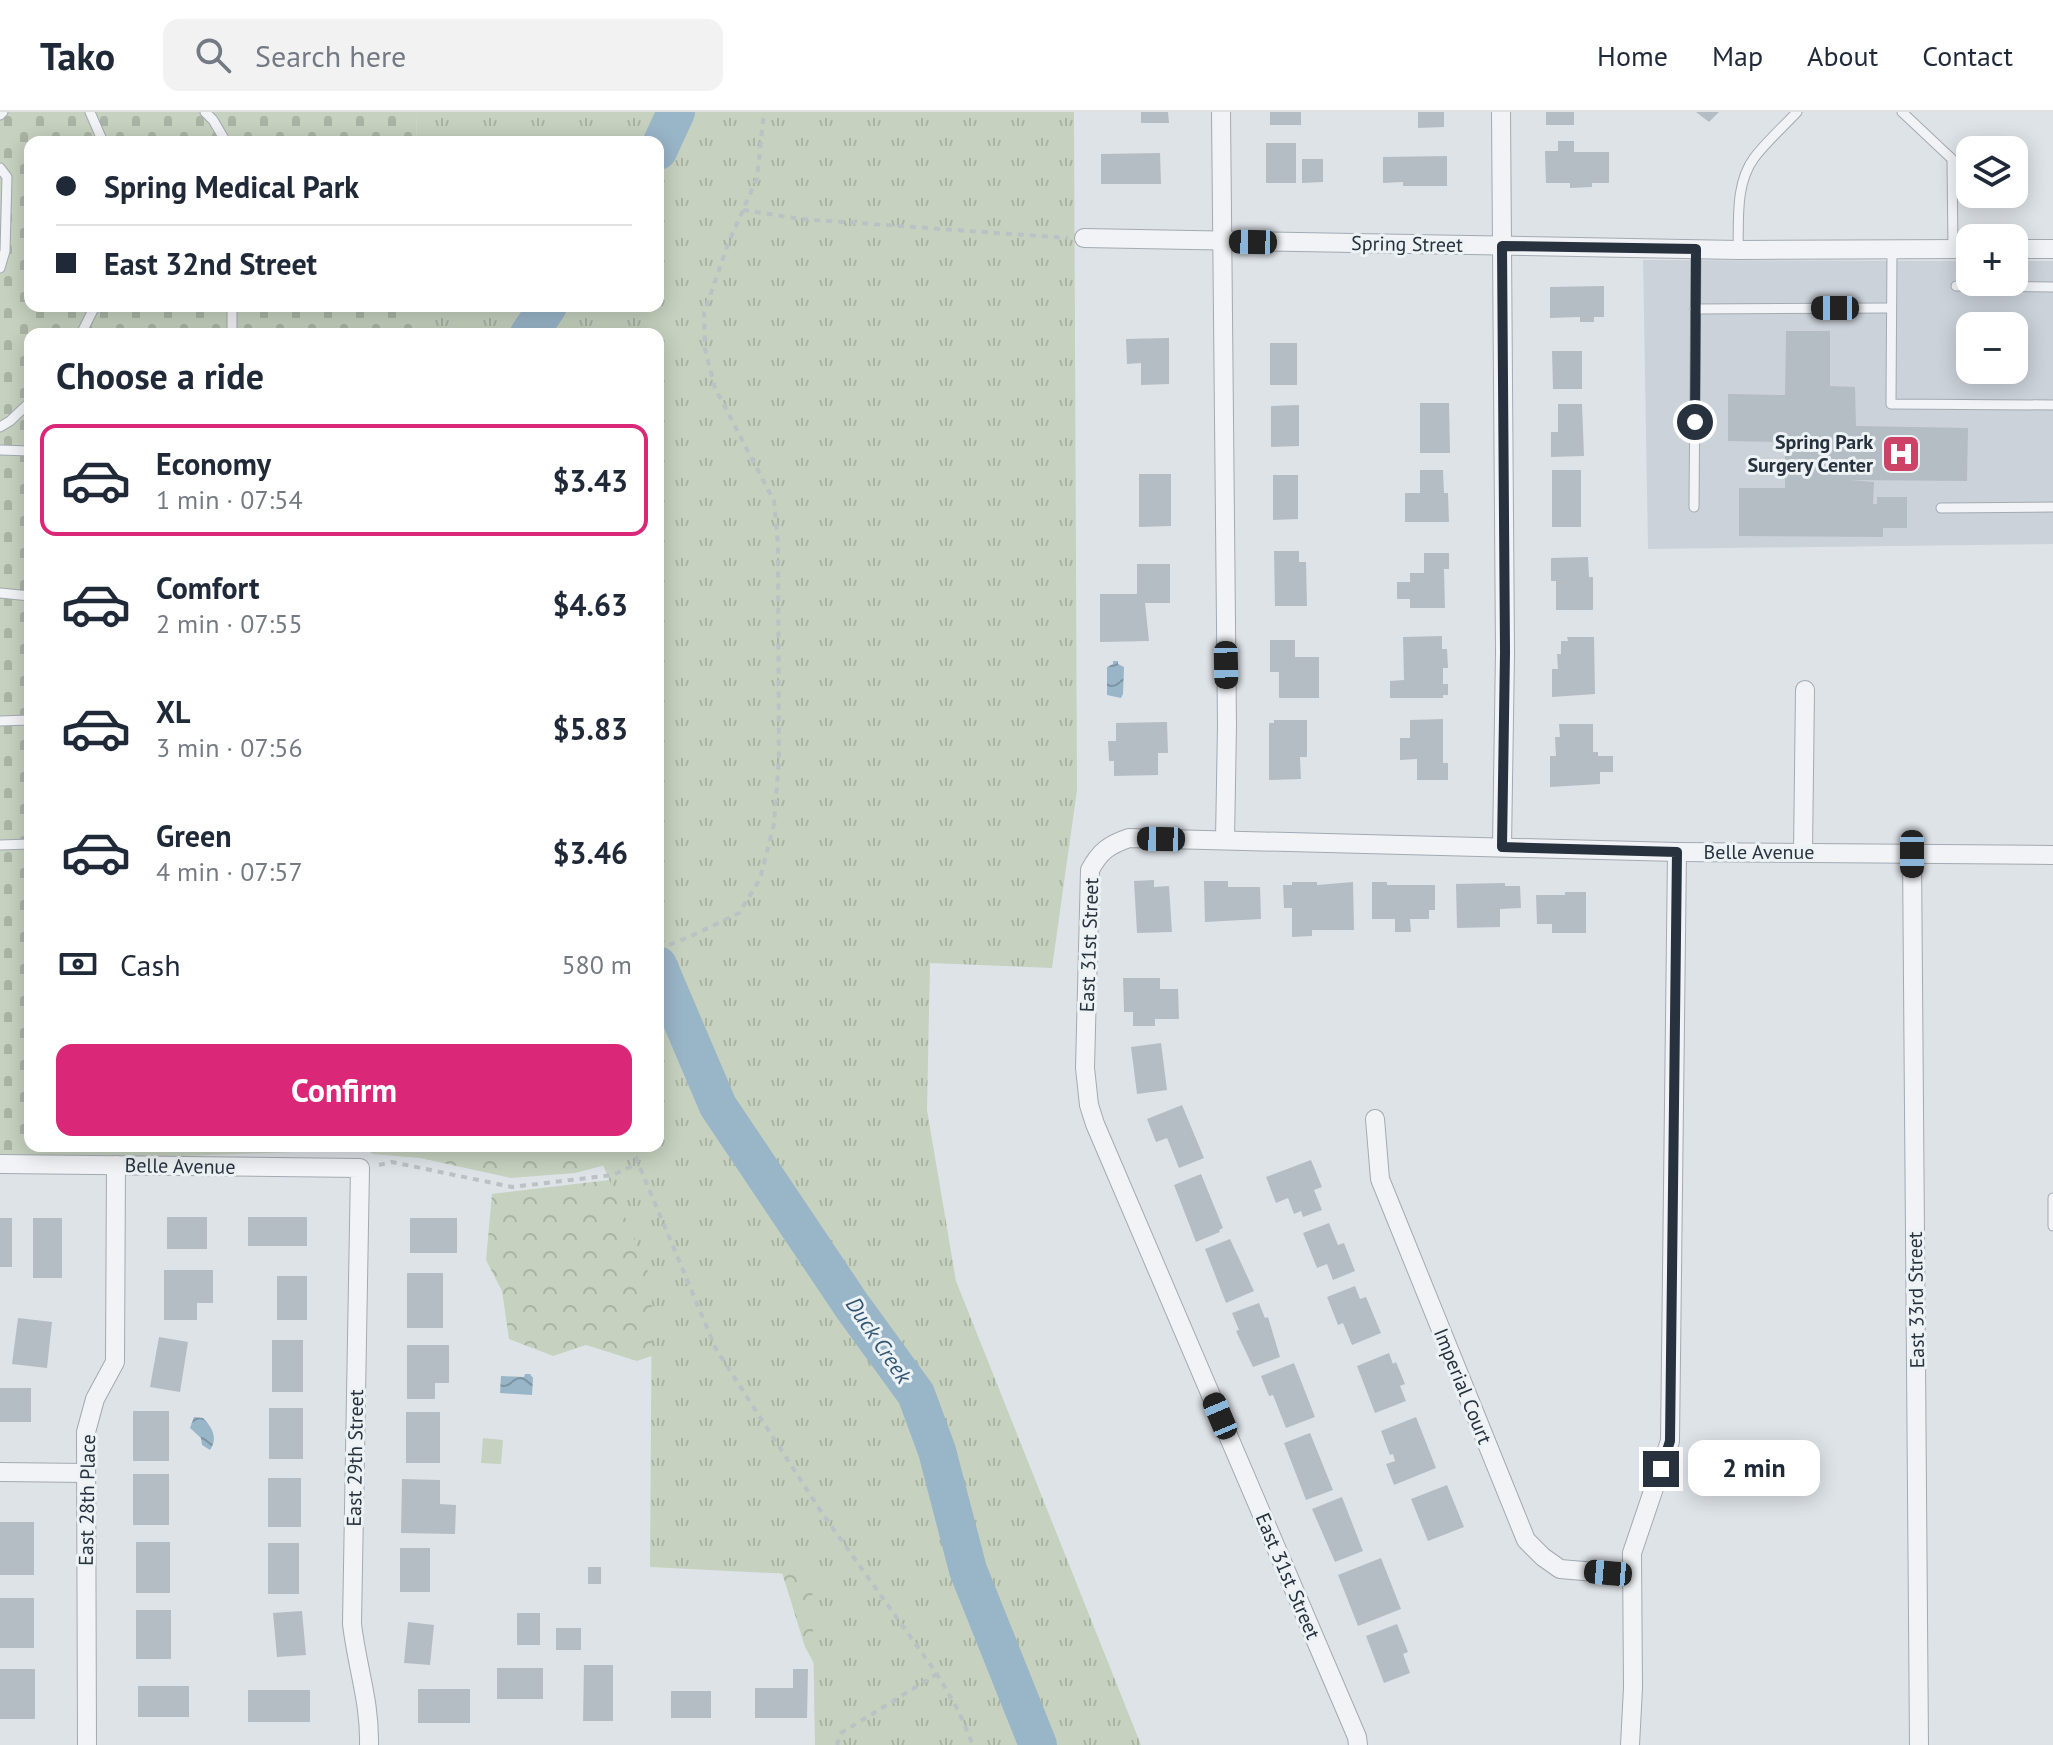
<!DOCTYPE html>
<meta charset="utf-8">
<style>
:root{--surface:#fff;--page:#f2f2f3;--text:#1f2937;--muted:#747a83;--line:#e0e1e3;--accent:#db2777}
body{margin:0;font-family:"PT Sans",sans-serif;background:var(--page);color:var(--text);height:100vh;display:flex;flex-direction:column;font-size:30px;white-space:nowrap}
*{box-sizing:border-box;margin:0}
p{font-size:26px;color:var(--muted)}
.icon{flex:none;width:44px;height:44px;fill:none;stroke:currentColor;stroke-width:2;stroke-linecap:round;stroke-linejoin:round}
.map{position:relative;flex:1;overflow:hidden}
.side{position:absolute;left:24px;top:216px;width:640px;height:824px;display:flex;flex-direction:column;background:var(--surface);border-radius:16px;box-shadow:0 4px 20px #0003}
.side>*{flex:none}
.banner{position:absolute;left:24px;top:24px;width:640px;height:176px;border-radius:16px;box-shadow:0 4px 20px #0003;display:grid;align-content:center;height:176px;padding:0 32px;background:var(--surface)}
.buttons{position:absolute;left:1956px;top:24px;display:grid;gap:16px}
.buttons a{display:grid;place-items:center;width:72px;height:72px;border-radius:16px;background:var(--surface);box-shadow:0 4px 20px #0003;font-size:40px}
.end{position:absolute;width:36px;height:36px;margin:-18px;border:10px solid #27323e;background:#fff;box-shadow:0 0 0 4px #fff}
.from{border-radius:50%}
.bubble{position:absolute;height:56px;border-radius:16px;background:var(--surface);box-shadow:0 4px 20px #0003;font-size:26px;font-weight:700;line-height:56px;text-align:center}
.car{position:absolute;width:24px;height:48px;margin:-24px -12px;border-radius:10px;box-shadow:0 0 6px 2px #0007;background:linear-gradient(#222 24%,#8ab4d8 0 40%,#222 0 76%,#8ab4d8 0 86%,#222 0)}
.banner b{display:flex;align-items:center;gap:28px;height:76px;font-size:30px}
.banner b+b{border-top:2px solid var(--line)}
.banner i{width:20px;height:20px;background:var(--text)}
ul{padding:0;list-style:none}
li{display:flex;align-items:center;gap:24px;height:112px;margin:0 16px 12px;padding:0 16px;border:4px solid transparent;border-radius:16px}
li div{flex:1}
li b{display:block;font-size:30px}
li em{font-style:normal;font-weight:700}
li.on{border-color:var(--accent)}
li>.icon{width:72px;height:72px;stroke-width:1.5}
h2{padding:0 32px;font-size:36px;line-height:96px}
.pay{display:flex;align-items:center;gap:20px;height:88px;padding:0 32px;font-size:30px}
.pay p{margin-inline-start:auto}
.cta{display:flex;gap:16px;margin-top:auto;padding:16px 32px}
.cta a{flex:1;height:92px;border-radius:16px;background:var(--accent);color:#fff;font-size:32px;font-weight:700;line-height:92px;text-align:center}
header{display:flex;align-items:center;gap:48px;box-sizing:border-box;height:112px;padding:0 40px;background:var(--surface);border-bottom:2px solid var(--line)}
header strong{font-size:38px}
nav{display:flex;gap:44px;margin-inline-start:auto;font-size:28px}
.search{width:560px;height:72px;background:var(--page);display:flex;align-items:center;gap:20px;box-sizing:border-box;padding:0 28px;border-radius:16px;color:var(--muted);font-size:30px}
.map>svg:first-child{display:block}
</style>
<header>
<strong>Tako</strong>
<div class="search"><svg class="icon" aria-label="search" viewBox="0 0 24 24"><circle cx="10" cy="10" r="6"/><path d="M15 15l6 6"/></svg>Search here</div>
<nav><a>Home</a><a>Map</a><a>About</a><a>Contact</a></nav>
</header>
<div class="map">
<svg width="2053" height="1633" viewBox="0 0 2053 1633">
<defs>
<pattern id="forest-crowns" width="20" height="18" patternUnits="userSpaceOnUse" patternTransform="scale(2)"><rect width="20" height="18" fill="#c6d1bf"/><path d="M2 6a3 3 0 1 1 6 0M12 15a3 3 0 1 1 6 0" fill="none" stroke="#aab4a5"/></pattern>
<pattern id="cemetery-stones" width="16" height="16" patternUnits="userSpaceOnUse" patternTransform="scale(2)"><rect width="16" height="16" fill="#c6d1bf"/><path d="M2 7V4a2 2 0 0 1 4 0v3zM10 15v-3a2 2 0 0 1 4 0v3z" fill="#aab4a5"/></pattern>
<pattern id="park-tufts" width="24" height="20" patternUnits="userSpaceOnUse" patternTransform="scale(2)"><rect width="24" height="20" fill="#c6d1bf"/><path d="M3 7l-1-3M5 7V3M7 7l1-3M15 17l-1-3M17 17v-4M19 17l1-3" fill="none" stroke="#aab4a5"/></pattern>
<pattern id="water-waves" width="16" height="10" patternUnits="userSpaceOnUse" patternTransform="scale(2)"><rect width="16" height="10" fill="#99b5c8"/><path d="M0 5q4-4 8 0t8 0" fill="none" stroke="#7d94a4"/></pattern>
</defs>
<rect width="100%" height="100%" fill="#dee3e8"/>
<path fill="#ccd2da" fill-rule="evenodd" d="M1643,148l327,1v21h44v-21h39v283l-405,5zM1970,214h44v44h-44z"/>
<path fill="#c6d1bf" d="M483,1326l20,2 -2,24 -20,-1z"/>
<g fill="url(#forest-crowns)">
<path d="M365,1034h246l6,16 -42,11 -64,5 -91,-20 -48,-4z"/>
<path d="M626,1066l63,165 -52,18 -51,-16 -33,11 -44,-17 -7,-48 -16,-31 6,-66z"/>
<path d="M815,1436l12,139 -22,-40 -25,-81z"/>
</g>
<path fill="url(#cemetery-stones)" d="M0,0h416l1,30h-387v164h390v28h-390v812h155l-1,10h-184z"/>
<g fill="url(#park-tufts)">
<path d="M416,0h658l3,678 -25,178 -122,-5 -3,147 29,171 185,464h-326l-3,-170 -162,-8 2,-286 -57,-135h63v-812h-238v-28h238v-164h-241z"/>
<path d="M185,1034h272l-273,10z"/>
</g>
<g fill="url(#water-waves)">
<path d="M1113,549h5v3l6,3 -1,27 -2,4 -14,-3v-28l6,-3z"/>
<path d="M525,1262h5l3,4 -1,17 -32,-2 1,-17 23,1z"/>
<path d="M194,1305l9,1c10,10 15,21 7,32l-8,-5 -1,-7 -11,-10z"/>
</g>
<g fill="none" stroke-linecap="round" stroke-linejoin="round">
<g stroke="#99b5c8" stroke-width="38">
<path d="M658,39l18,-39"/>
<path d="M529,222l19,-28"/>
<path d="M658,853l60,141 134,200 64,88 21,57 31,119 70,175"/>
</g>
</g>
<g fill="#b5bdc4">
<path d="M1141,0h27l1,11h-28z"/>
<rect x="1270" y="0" width="31" height="13"/>
<path d="M1418,0h26v15l-26,1z"/>
<rect x="1546" y="0" width="28" height="13"/>
<path d="M1696,0h23l-10,10z"/>
<path d="M1558,29h16v11h35v31h-17v4l-22,1v-5h-24l-1,-32h13z"/>
<rect x="1266" y="31" width="30" height="40"/>
<path d="M1160,41l1,31h-60v-30z"/>
<path d="M1447,44v30h-44v-4l-20,1v-26z"/>
<path d="M1302,47h21v23l-21,1z"/>
<path d="M1604,174v31h-10v5h-14v-5l-30,1v-31z"/>
<path d="M1786,219h44v55l25,1 1,39 112,2 -1,53 -116,-1 23,2 -1,22h4v-7h30v31h-24v9l-144,-1v-48h46v-46l-57,-1v-47l57,1z"/>
<path d="M1169,226v46l-28,1v-22l-14,1 -1,-25z"/>
<rect x="1270" y="231" width="27" height="42"/>
<path d="M1552,239h30v38h-29z"/>
<path d="M1420,291h29l1,50h-30z"/>
<path d="M1558,292h24l2,52 -33,1v-25h7z"/>
<path d="M1299,293v41l-28,1v-41z"/>
<path d="M1420,358h23l1,23h4l1,29h-44v-29h15z"/>
<rect x="1552" y="358" width="29" height="57"/>
<path d="M1139,362h32v52l-32,1z"/>
<path d="M1273,363h25v44l-25,1z"/>
<path d="M1274,439h25v11h7l1,44h-32z"/>
<path d="M1424,441h25v16h-5l1,39h-35v-9h-13v-17h13v-9h14z"/>
<path d="M1588,445l1,20h4v33h-37v-29h-5v-23z"/>
<path d="M1137,452h33v39h-25l4,38 -49,1v-48h37z"/>
<path d="M1442,524v13h5l1,19h-5v16h5v11h-5v3h-53v-17l14,-1 -1,-43z"/>
<path d="M1567,525h27l1,57 -43,3v-28h6l-1,-15h4v-13h7z"/>
<path d="M1270,528h25v17h24v41h-40v-26h-9z"/>
<path d="M1443,607v44h5v17h-31v-21l-17,1v-22h10v-18z"/>
<path d="M1274,608h33v37h-7l1,22 -32,1v-57h5z"/>
<path d="M1167,610l1,31h-10v22l-44,1v-15h-5l-1,-20h8v-18z"/>
<path d="M1559,612h34v28h5v4h15v16h-13v12l-50,3v-31h6l-1,-19h5z"/>
<path d="M1154,768v7l15,-1 3,46 -35,1 -3,-52z"/>
<path d="M1204,769h24v6h32l1,32 -56,3z"/>
<path d="M1292,770h25v3l36,-3 1,48h-42v6l-20,1v-29h-8l-1,-23h9z"/>
<path d="M1372,770h15v3h48v25h-6v9h-19l1,13h-16v-13h-23z"/>
<path d="M1505,771v3h15l1,22 -21,1v18l-43,1 -1,-44z"/>
<path d="M1565,780h21v41h-34v-9h-15l-1,-29h29z"/>
<path d="M1123,866h37v11h18l1,30h-24v7h-22v-14h-9z"/>
<path d="M1161,931l6,47 -30,4 -6,-47z"/>
<path d="M1182,993l22,53 -25,10 -12,-30 -11,4 -9,-23z"/>
<path d="M1311,1048l11,27 -8,3 8,20 -19,7 -2,-6 -7,3 -6,-16 -12,5 -10,-26z"/>
<path d="M1201,1062l22,54 -4,2 1,2 -24,10 -22,-57z"/>
<rect x="167" y="1105" width="40" height="32"/>
<rect x="248" y="1105" width="59" height="29"/>
<rect x="0" y="1106" width="12" height="49"/>
<rect x="33" y="1106" width="29" height="60"/>
<rect x="410" y="1106" width="47" height="35"/>
<path d="M1329,1111l9,22 6,-2 11,28 -22,9 -6,-16 -10,4 -14,-35z"/>
<path d="M1230,1127l24,52 -28,12 -21,-54z"/>
<path d="M164,1158h49v33h-16v17h-33z"/>
<rect x="407" y="1161" width="36" height="55"/>
<rect x="277" y="1164" width="30" height="44"/>
<path d="M1355,1174l5,13 6,-2 15,36 -29,12 -9,-22 -5,2 -11,-28z"/>
<path d="M1259,1191l6,15 3,-1 12,40 -27,10 -17,-36 3,-1 -7,-17z"/>
<path d="M18,1206l34,4 -5,46 -35,-4z"/>
<path d="M159,1225l29,5 -8,50 -30,-5z"/>
<rect x="272" y="1228" width="31" height="52"/>
<path d="M407,1233h42v38h-14v16h-28z"/>
<path d="M1389,1241l4,11 3,-2 9,22 -5,2 6,15 -31,12 -18,-47z"/>
<path d="M1294,1251l21,54 -29,11 -13,-33 -4,1 -8,-20z"/>
<rect x="0" y="1276" width="31" height="34"/>
<rect x="269" y="1296" width="34" height="51"/>
<rect x="133" y="1299" width="36" height="50"/>
<rect x="406" y="1300" width="34" height="51"/>
<path d="M1416,1305l20,51 -42,17 -8,-21 9,-3 -2,-7 -3,1 -9,-24z"/>
<path d="M1310,1321l23,57 -27,10 -22,-57z"/>
<rect x="133" y="1362" width="36" height="51"/>
<rect x="268" y="1366" width="33" height="49"/>
<path d="M402,1367l38,1v24l16,1 -1,29 -54,-1z"/>
<path d="M1447,1373l17,42 -36,14 -17,-42z"/>
<path d="M1342,1385l21,54 -28,11 -23,-53z"/>
<rect x="0" y="1410" width="34" height="53"/>
<rect x="136" y="1430" width="34" height="51"/>
<rect x="268" y="1431" width="31" height="51"/>
<rect x="400" y="1436" width="30" height="44"/>
<path d="M1381,1446l20,51 -43,17 -20,-51z"/>
<rect x="588" y="1455" width="13" height="17"/>
<rect x="0" y="1486" width="34" height="50"/>
<rect x="136" y="1498" width="35" height="49"/>
<path d="M302,1499l4,44 -29,2 -4,-44z"/>
<rect x="517" y="1501" width="23" height="32"/>
<path d="M408,1510l26,3 -4,40 -26,-2z"/>
<path d="M1397,1512l11,28 -5,2 7,19 -26,10 -18,-47z"/>
<rect x="556" y="1516" width="25" height="22"/>
<path d="M584,1553h29v56h-30z"/>
<rect x="497" y="1556" width="46" height="31"/>
<rect x="0" y="1557" width="35" height="50"/>
<path d="M793,1557h15l-1,49h-52v-30h38z"/>
<rect x="138" y="1574" width="51" height="31"/>
<rect x="418" y="1577" width="52" height="34"/>
<rect x="248" y="1578" width="62" height="32"/>
<rect x="671" y="1579" width="40" height="27"/>
</g>
<g fill="none" stroke-linecap="round" stroke-linejoin="round">
<g stroke="#a3aab2" stroke-width="11">
<g id="lane">
<path d="M90,0l13,30"/>
<path d="M205,0l8,8 13,22"/>
<path d="M1902,0l50,47 1,90"/>
<path d="M0,3l3,-3"/>
<path d="M0,56l7,9 -2,74 -5,17"/>
<path d="M1738,138c1,-30 -3,-66 16,-92 12,-16 29,-31 43,-46"/>
<path d="M1892,138l-1,154 162,1"/>
<path d="M1956,174l97,1"/>
<path d="M232,194v28"/>
<path d="M1695,197l196,-1"/>
<path d="M81,222l14,-28"/>
<path d="M0,315l10,-6 20,-19"/>
<path d="M0,338l30,1"/>
<path d="M1694,395l2,-258"/>
<path d="M1941,396l112,-1"/>
<path d="M0,481l30,3"/>
<path d="M0,609l30,-1"/>
<path d="M0,733l30,-1"/>
<path d="M2053,1086v28"/>
</g>
</g>
<g stroke="#a3aab2" stroke-width="20">
<g id="street">
<path d="M1221,0l6,614 -2,114"/>
<path d="M1501,0l4,540 -3,195"/>
<path d="M1084,126l654,12 232,-1"/>
<path d="M2014,137h39"/>
<path d="M1803,740l2,-162"/>
<path d="M1912,742l7,891"/>
<path d="M1375,1007l5,60 146,361 17,17 17,12 71,6"/>
<path d="M0,1052l360,4 -8,456c5,43 18,77 17,121"/>
<path d="M0,1360l86,1"/>
<path d="M87,1633l-1,-313 9,-33 20,-37 1,-197"/>
<path d="M1358,1633l-1,-8 -262,-613 -6,-19 -4,-37 5,-198c10,-19 19,-25 39,-32l548,14 376,3"/>
<path d="M1630,1633l3,-57 -1,-135 38,-112 7,-589"/>
</g>
</g>
<g stroke="#bcc1c6" stroke-width="4" stroke-dasharray="6 6" stroke-linecap="butt">
<path d="M743,98l58,9 267,19"/>
<path d="M658,837l29,-11 52,-25 21,-34 14,-55 5,-65 -1,-215 -4,-43 -59,-113 -10,-39 -1,-36 24,-69 29,-66 7,-66"/>
<path d="M631,1034l85,203 106,164 115,161 21,36 15,35"/>
<path d="M379,1053l13,-3 120,25 101,-12 25,-12"/>
<path d="M837,1633l4,-12 96,-59"/>
</g>
<use href="#lane" stroke="#f1f3f6" stroke-width="9"/>
<use href="#street" stroke="#f1f3f6" stroke-width="18"/>
</g>
<g fill="none" stroke-linecap="round" stroke-linejoin="round">
<path stroke="#27323e" stroke-width="10" d="M1661,1357l9,-28 7,-589 -175,-5 3,-195 -3,-406 194,3 -1,173"/>
</g>
<defs>
<g id="hospital-square" transform="scale(2)"><rect x="-9" y="-9" width="18" height="18" rx="4" fill="#cd4368" stroke="#edf2f5"/><path d="M-5-5h3v3.5h4V-5h3V5h-3V1.5h-4V5h-3Z" fill="#fff"/></g>
</defs>
<g fill-rule="evenodd">
<use href="#hospital-square" x="1901" y="342"/>
</g>
<g text-anchor="middle" stroke-width="6" stroke-linejoin="round" paint-order="stroke">
<g font-size="20" fill="#27323e" stroke="#edf2f5">
<text transform="translate(1407 132) rotate(1)" y="7">Spring Street</text>
<text x="1759" y="747">Belle Avenue</text>
<text transform="translate(1089 833) rotate(-88)" y="7">East 31st Street</text>
<text transform="translate(180 1054) rotate(1)" y="7">Belle Avenue</text>
<text transform="translate(1916 1188) rotate(-91)" y="7">East 33rd Street</text>
<text transform="translate(1463 1274) rotate(68)" y="7">Imperial Court</text>
<text transform="translate(355 1346) rotate(-89)" y="7">East 29th Street</text>
<text transform="translate(87 1388) rotate(-89)" y="7">East 28th Place</text>
<text transform="translate(1288 1464) rotate(67)" y="7">East 31st Street</text>
</g>
<g font-size="20" font-weight="bold" fill="#27323e" stroke="#edf2f5" text-anchor="end">
<text x="1873" y="337">Spring Park<tspan x="1873" dy="23">Surgery Center</tspan></text>
</g>
<g font-size="22" font-style="italic" fill="#325672" stroke="#edf2f5">
<text transform="translate(879 1228) rotate(56)" y="8">Duck Creek</text>
</g>
</g>
</svg>
<div class="buttons">
<a><svg class="icon" aria-label="layers" viewBox="0 0 24 24"><path d="M12 4l9 5-9 5-9-5zM3 14l9 5 9-5"/></svg></a>
<a>+</a>
<a>−</a>
</div>
<i class="end from" style="left:1695px;top:310px"></i>
<i class="end" style="left:1661px;top:1357px"></i>
<div class="bubble" style="left:1688px;top:1328px;width:132px">2 min</div>
<i class="car" style="left:1253px;top:130px;rotate:271deg"></i>
<i class="car" style="left:1835px;top:196px;rotate:270deg"></i>
<i class="car" style="left:1226px;top:553px;rotate:179deg"></i>
<i class="car" style="left:1161px;top:727px;rotate:271deg"></i>
<i class="car" style="left:1912px;top:742px;rotate:180deg"></i>
<i class="car" style="left:1220px;top:1304px;rotate:337deg"></i>
<i class="car" style="left:1608px;top:1461px;rotate:275deg"></i>
<div class="banner">
<b><i class="from"></i>Spring Medical Park</b>
<b><i></i>East 32nd Street</b>
</div>
<section class="side">
<h2>Choose a ride</h2>
<ul>
<li class="on"><svg class="icon" aria-label="car" viewBox="0 0 24 24"><path d="M5 17H2v-5l4-1 3-4h7l3 4 3 1v5h-3M9 17h6M6 11h13"/><circle cx="7" cy="17" r="2"/><circle cx="17" cy="17" r="2"/></svg><div><b>Economy</b><p>1 min · 07:54</p></div><em>$3.43</em></li>
<li><svg class="icon" aria-label="car" viewBox="0 0 24 24"><path d="M5 17H2v-5l4-1 3-4h7l3 4 3 1v5h-3M9 17h6M6 11h13"/><circle cx="7" cy="17" r="2"/><circle cx="17" cy="17" r="2"/></svg><div><b>Comfort</b><p>2 min · 07:55</p></div><em>$4.63</em></li>
<li><svg class="icon" aria-label="car" viewBox="0 0 24 24"><path d="M5 17H2v-5l4-1 3-4h7l3 4 3 1v5h-3M9 17h6M6 11h13"/><circle cx="7" cy="17" r="2"/><circle cx="17" cy="17" r="2"/></svg><div><b>XL</b><p>3 min · 07:56</p></div><em>$5.83</em></li>
<li><svg class="icon" aria-label="car" viewBox="0 0 24 24"><path d="M5 17H2v-5l4-1 3-4h7l3 4 3 1v5h-3M9 17h6M6 11h13"/><circle cx="7" cy="17" r="2"/><circle cx="17" cy="17" r="2"/></svg><div><b>Green</b><p>4 min · 07:57</p></div><em>$3.46</em></li>
</ul>
<div class="pay"><svg class="icon" aria-label="cash" viewBox="0 0 24 24"><path d="M3 7h18v10H3z"/><circle cx="12" cy="12" r="2"/></svg>Cash<p>580 m</p></div>
<div class="cta"><a>Confirm</a></div>
</section>
</div>
